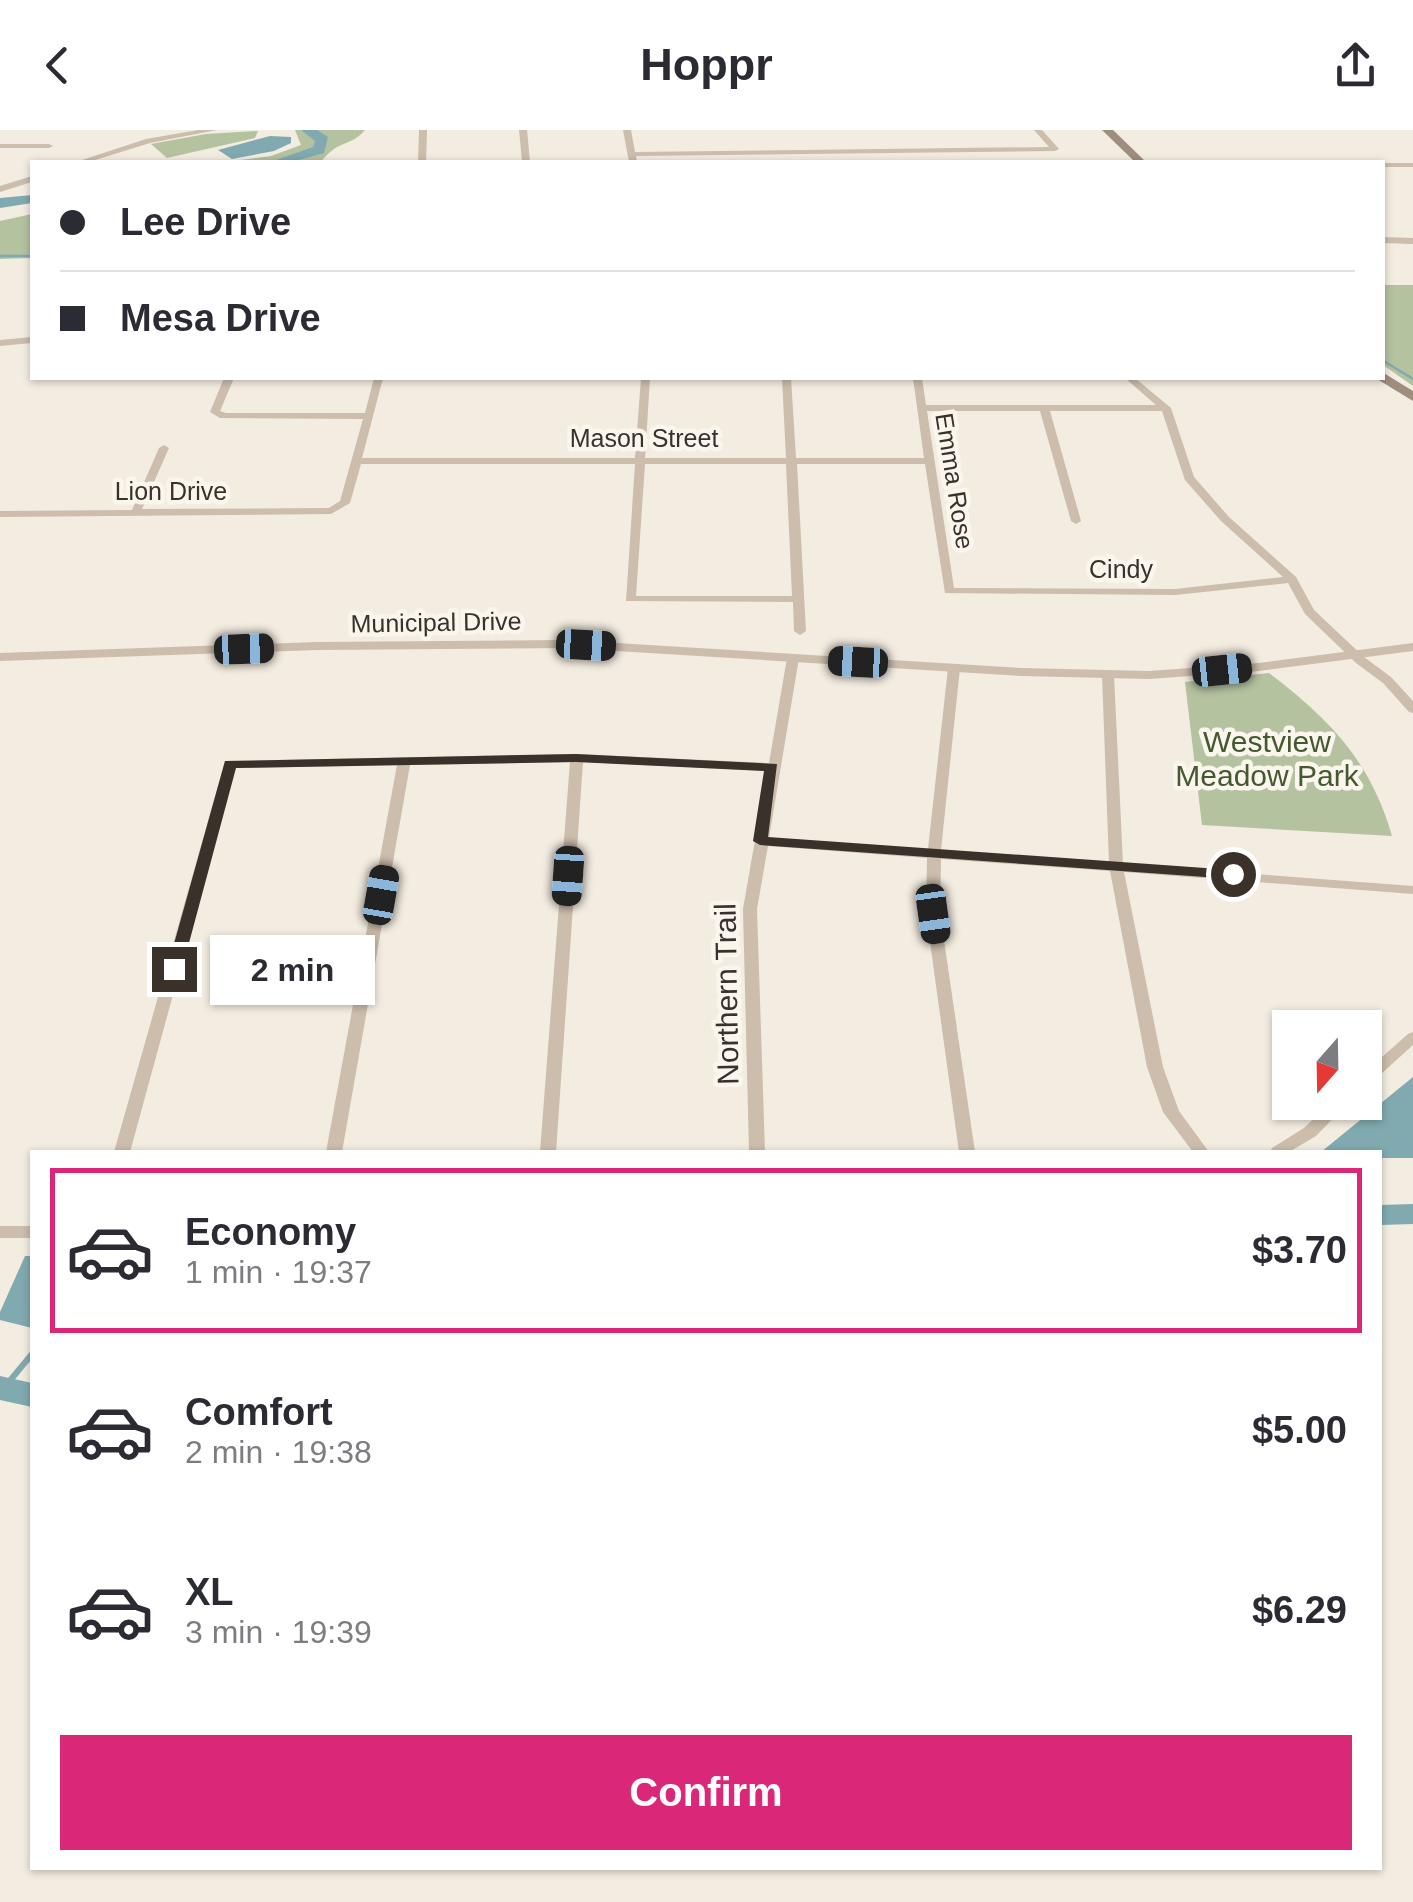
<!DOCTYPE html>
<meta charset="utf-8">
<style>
:root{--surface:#fff;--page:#f2f2f3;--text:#2b2b33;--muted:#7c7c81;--line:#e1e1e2;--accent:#db2777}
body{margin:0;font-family:Helvetica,sans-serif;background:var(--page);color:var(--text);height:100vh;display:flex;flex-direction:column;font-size:38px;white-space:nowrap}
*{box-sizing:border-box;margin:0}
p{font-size:32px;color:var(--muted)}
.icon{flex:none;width:55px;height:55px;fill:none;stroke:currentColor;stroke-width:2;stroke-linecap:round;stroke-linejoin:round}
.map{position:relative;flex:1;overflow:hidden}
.drawer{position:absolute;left:30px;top:1020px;width:1352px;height:720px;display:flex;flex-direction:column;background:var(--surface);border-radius:0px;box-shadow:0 2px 8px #0004}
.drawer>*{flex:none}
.top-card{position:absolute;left:30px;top:30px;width:1355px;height:220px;border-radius:0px;box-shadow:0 2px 8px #0004;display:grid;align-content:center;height:220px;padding:0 30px;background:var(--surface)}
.needle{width:65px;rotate:200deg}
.fabs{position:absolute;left:1272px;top:880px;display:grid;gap:20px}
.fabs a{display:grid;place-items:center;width:110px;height:110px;border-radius:0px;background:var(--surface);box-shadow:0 2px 8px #0004;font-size:50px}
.end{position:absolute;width:45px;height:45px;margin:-22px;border:12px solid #3a312b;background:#fff;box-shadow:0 0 0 5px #fff}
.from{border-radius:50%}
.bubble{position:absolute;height:70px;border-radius:0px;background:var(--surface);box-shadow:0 2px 8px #0004;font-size:32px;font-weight:800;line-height:70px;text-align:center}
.car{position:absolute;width:30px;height:60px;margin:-30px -15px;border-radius:12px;box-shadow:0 0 8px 2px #0007;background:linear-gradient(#222 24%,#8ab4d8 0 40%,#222 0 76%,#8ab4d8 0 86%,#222 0)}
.top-card b{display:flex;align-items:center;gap:35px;height:95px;font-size:38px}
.top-card b+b{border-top:2px solid var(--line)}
.top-card i{width:25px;height:25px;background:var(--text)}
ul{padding:18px 0 0;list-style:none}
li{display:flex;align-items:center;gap:30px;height:165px;margin:0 20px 15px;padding:0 10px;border:5px solid transparent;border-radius:0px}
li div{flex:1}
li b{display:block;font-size:38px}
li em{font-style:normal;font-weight:800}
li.on{border-color:var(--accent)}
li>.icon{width:90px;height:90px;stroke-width:1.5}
.primary-button{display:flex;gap:20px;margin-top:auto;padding:20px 30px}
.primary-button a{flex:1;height:115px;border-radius:0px;background:var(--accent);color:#fff;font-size:40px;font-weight:800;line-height:115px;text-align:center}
header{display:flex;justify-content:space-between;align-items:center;height:130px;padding:0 30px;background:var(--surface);font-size:45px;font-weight:800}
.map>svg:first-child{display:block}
</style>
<header><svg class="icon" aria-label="back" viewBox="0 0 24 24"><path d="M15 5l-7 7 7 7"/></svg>Hoppr<svg class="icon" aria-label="share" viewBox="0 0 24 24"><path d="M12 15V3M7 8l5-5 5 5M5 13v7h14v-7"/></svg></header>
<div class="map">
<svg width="1413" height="1772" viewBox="0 0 1413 1772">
<rect width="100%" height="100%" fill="#f3ece1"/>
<g fill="#b4c2a0">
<path d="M295,0h70c-14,17 -27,9 -44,32l-88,-1 38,-5 30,-11z"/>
<path d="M258,1l-3,7 -88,20 -16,-14 55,-10z"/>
<path d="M32,84v44l-32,1v-38z"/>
<path d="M1382,155h31v101l-30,-21z"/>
<path d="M1269,543c61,47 101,87 123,163l-190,-11 -17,-143z"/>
</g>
<g fill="#80aab0">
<path d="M270,6l21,1v6l-17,8 -42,8 -14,-9z"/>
<path d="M1413,947v81h-33v-6h-59z"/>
<path d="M25,1126h7v72l-32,-8v-8z"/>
</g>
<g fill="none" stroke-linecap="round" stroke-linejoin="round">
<g stroke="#80aab0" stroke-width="2.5">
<path d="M0,126h32"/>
<path d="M1382,230l31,19"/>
</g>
<path stroke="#80aab0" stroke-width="6" d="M3,1259l29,-35"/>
<g fill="#80aab0" fill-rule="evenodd">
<path d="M301,0h16l11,7 -4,16 -33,9h-21l43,-15 2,-6z"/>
<path d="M32,65v8l-32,5v-10z"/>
<path d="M1413,1074v20l-33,1v-20z"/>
<path d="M0,1246l32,7v24l-32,-7z"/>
</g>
<g fill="#ccbdac" fill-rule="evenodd">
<path d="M419,0h8l-1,32h-8z"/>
<path d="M519,0h8l3,32h-8z"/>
<path d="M623,0h8l4,22 414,-5 -15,-17h8l17,19 -4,2 -419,5 1,6h-8z"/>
<path d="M0,14h49l4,2 -4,2h-49z"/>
<rect x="1382" y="33" width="31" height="4"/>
<path d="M1382,107l31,1v6l-31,-1z"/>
<path d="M32,207v6l-32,3v-6z"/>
<path d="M224,248h10l-14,33 6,2h139l9,-35h9l-21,80h273l6,-80h9l-5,80h141l-4,-80h9l5,80h128l-11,-80h9l4,27h230l-31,-27h10l36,30 23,69 35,40 67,60 18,33 50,47 27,20 22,24v12l-4,-1 -26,-29 -27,-20 -51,-49 -17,-31 -113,12 -230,-2 -20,-129h-128l9,167 -6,4 -6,-4 -1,-29 -167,-1 9,-137h-274l-11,39 -19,11 -331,3v-6l132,-1 27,-62 5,-3 5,3 -27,61 187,-1 11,-7 23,-82 -143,-1 -10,-6zM927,281h113l31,110 5,3 5,-3 -31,-110h112l23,69 36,41 62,56 -108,12 -221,-1zM645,334h141l6,132h-156z"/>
<path d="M793,524l6,4 -30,180 159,11 20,-181 6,-4 6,4 -19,182 168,13 -7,-188 6,-4 6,4 9,189 290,22v8l-289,-22 39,195 16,44 30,41h-16l-30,-40 -16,-45 -37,-196 -169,-12 -1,54 35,239h-16l-33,-239 1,-55 -159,-12 -11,63 8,243h-16l-6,-243 24,-138 -184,-9 -27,390h-16l30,-390 -160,3 -68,387h-16l71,-387 -162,3 -105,384h-16l111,-391 352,-7 192,9 18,-105z"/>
<path d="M1413,902v13l-43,39 -5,1v-13l43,-38z"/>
<path d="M1331,972h18l-33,34 -27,16h-19l2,-4 32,-20z"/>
<rect x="0" y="1096" width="32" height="12"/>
</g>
<g fill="#ccbdac" fill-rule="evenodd">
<path d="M198,0h19l-67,13 -61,19h-13l70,-23z"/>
<path d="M32,46v6l-32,10v-6z"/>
<path d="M567,510l455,28 127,3 110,-8 154,-20v8l-154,20 -110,8 -127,-3 -455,-28 -250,2 -317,11v-8l317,-11z"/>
</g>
<g fill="#9f8d7d" fill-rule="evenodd">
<path d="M1102,0h11l33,32h-11z"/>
<path d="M1382,242l31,19v10l-36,-22 5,-1z"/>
</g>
</g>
<path fill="#3a312b" d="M576,624l201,10 -9,73 465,33 7,4 -7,5 -473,-34 -7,-4 11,-70 -188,-9 -340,6 -54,201 -8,5 -7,-5 58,-208z"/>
<g text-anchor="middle" stroke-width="9" stroke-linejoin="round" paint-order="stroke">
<g font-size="25" fill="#3a312b" stroke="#faf5ed">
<text x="644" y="317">Mason Street</text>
<text transform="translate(955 351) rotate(81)" y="9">Emma Rose</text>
<text x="171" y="370">Lion Drive</text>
<text x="1121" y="448">Cindy</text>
<text transform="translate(436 492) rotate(-1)" y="9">Municipal Drive</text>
</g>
<g font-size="30" fill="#45582f" stroke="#faf5ed">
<text x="1267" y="622">Westview<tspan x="1267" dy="34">Meadow Park</tspan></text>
</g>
<g font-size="30" fill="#3a312b" stroke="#faf5ed">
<text transform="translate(727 864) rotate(-91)" y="10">Northern Trail</text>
</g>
</g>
</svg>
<div class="fabs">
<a><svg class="needle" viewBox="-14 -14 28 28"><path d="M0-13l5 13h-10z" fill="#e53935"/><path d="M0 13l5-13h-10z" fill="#7c7c81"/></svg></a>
</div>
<i class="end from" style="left:1233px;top:744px"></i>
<i class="end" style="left:174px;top:839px"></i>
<div class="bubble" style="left:210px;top:805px;width:165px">2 min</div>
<i class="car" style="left:586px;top:515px;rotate:93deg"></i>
<i class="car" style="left:244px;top:519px;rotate:88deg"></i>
<i class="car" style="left:858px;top:532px;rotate:273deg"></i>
<i class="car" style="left:1222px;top:540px;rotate:84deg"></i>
<i class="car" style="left:568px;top:746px;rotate:184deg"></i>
<i class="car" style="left:381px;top:765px;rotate:10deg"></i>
<i class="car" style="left:933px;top:784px;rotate:172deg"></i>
<div class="top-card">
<b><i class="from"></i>Lee Drive</b>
<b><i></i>Mesa Drive</b>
</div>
<section class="drawer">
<ul>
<li class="on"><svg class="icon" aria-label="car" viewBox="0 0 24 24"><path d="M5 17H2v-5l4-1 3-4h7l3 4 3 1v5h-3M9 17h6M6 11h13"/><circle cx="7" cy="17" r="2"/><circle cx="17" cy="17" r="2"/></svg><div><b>Economy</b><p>1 min · 19:37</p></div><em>$3.70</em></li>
<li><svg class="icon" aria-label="car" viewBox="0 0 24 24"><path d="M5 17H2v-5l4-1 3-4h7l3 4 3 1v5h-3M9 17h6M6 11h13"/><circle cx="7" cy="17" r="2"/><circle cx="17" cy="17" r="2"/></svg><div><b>Comfort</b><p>2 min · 19:38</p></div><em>$5.00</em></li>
<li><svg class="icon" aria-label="car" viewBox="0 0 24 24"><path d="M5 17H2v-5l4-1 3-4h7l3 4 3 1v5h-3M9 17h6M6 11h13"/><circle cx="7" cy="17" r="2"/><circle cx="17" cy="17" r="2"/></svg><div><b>XL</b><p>3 min · 19:39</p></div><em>$6.29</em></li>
</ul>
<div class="primary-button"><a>Confirm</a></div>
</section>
</div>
